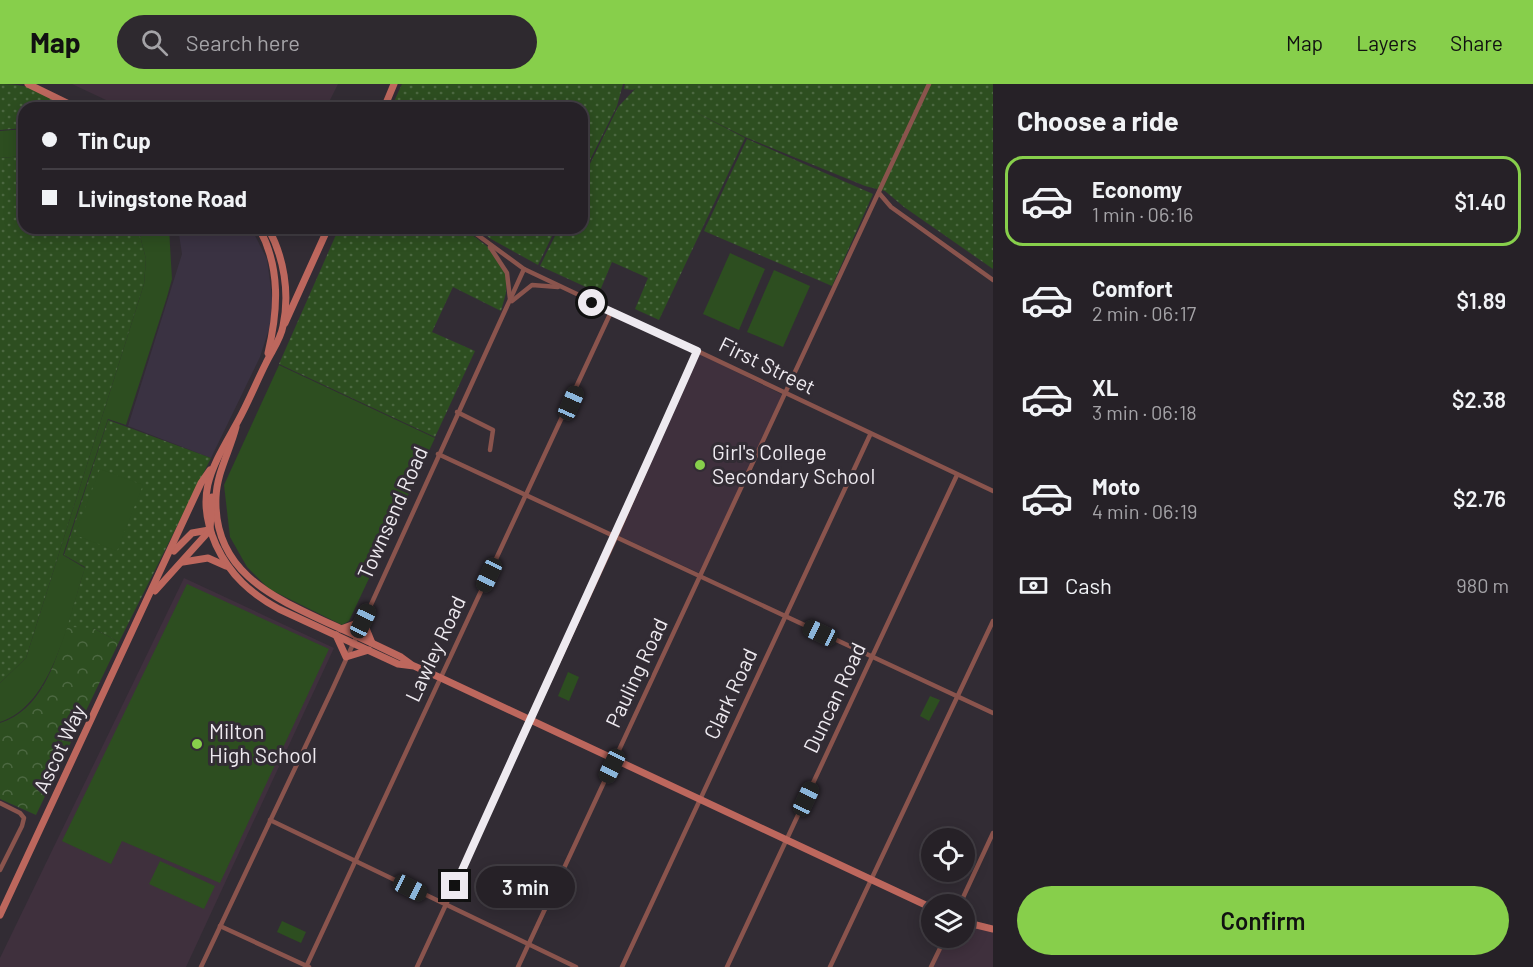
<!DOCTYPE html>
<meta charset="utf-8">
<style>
:root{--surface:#262127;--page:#2e292f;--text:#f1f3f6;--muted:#a4a3a7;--line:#423e44;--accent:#87cf4b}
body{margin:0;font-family:Barlow,sans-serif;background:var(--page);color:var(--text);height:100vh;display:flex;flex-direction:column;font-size:22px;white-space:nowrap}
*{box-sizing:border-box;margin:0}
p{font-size:20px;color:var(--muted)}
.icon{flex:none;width:33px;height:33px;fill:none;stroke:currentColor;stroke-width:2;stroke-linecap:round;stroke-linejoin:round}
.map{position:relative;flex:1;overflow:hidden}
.drawer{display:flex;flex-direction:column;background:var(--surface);width:540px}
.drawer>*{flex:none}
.banner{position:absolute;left:18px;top:18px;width:570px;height:132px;border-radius:18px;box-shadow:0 3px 15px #0003,0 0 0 2px var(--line);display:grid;align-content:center;height:132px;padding:0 24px;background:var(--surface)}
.tools{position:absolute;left:921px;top:744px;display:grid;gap:12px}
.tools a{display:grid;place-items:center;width:54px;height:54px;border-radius:50%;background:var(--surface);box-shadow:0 3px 15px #0003,0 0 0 2px var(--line);font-size:30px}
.end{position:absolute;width:27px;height:27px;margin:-14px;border:8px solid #eeeaf0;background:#111;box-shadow:0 0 0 3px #111}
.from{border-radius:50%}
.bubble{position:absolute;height:42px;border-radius:21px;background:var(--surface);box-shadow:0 3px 15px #0003,0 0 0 2px var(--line);font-size:20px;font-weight:600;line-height:42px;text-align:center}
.car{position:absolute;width:18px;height:36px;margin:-18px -9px;border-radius:8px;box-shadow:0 0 4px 2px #0007;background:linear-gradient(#222 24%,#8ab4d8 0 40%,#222 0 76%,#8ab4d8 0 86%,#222 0)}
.banner b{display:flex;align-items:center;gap:21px;height:57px;font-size:22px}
.banner b+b{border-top:2px solid var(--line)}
.banner i{width:15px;height:15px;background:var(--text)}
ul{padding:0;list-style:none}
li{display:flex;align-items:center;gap:18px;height:90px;margin:0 12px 9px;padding:0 12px;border:3px solid transparent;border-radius:18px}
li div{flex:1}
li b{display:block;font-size:22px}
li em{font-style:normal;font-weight:600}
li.on{border-color:var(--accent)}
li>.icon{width:54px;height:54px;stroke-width:1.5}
h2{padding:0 24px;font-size:27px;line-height:72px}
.pay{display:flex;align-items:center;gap:15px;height:66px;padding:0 24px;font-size:22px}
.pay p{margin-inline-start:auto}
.action{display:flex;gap:12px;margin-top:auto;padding:12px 24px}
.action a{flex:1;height:69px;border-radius:36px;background:var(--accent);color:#111;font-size:24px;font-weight:600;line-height:69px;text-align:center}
header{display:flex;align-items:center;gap:36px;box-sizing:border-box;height:84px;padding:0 30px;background:var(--accent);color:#111}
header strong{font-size:28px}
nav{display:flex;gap:33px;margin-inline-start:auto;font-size:21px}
.search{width:420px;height:54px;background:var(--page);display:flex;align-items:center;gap:15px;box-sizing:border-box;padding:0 21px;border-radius:33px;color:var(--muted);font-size:22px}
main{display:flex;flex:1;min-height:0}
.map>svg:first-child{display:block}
</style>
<header>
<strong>Map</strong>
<div class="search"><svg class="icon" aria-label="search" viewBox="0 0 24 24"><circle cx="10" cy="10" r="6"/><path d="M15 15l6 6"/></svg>Search here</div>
<nav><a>Map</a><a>Layers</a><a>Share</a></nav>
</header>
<main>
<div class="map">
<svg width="993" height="883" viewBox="0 0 993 883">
<defs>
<pattern id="grass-dots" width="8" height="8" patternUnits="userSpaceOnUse" patternTransform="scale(1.5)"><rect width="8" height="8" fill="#2d4e20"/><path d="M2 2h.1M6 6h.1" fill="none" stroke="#4c6841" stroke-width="1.8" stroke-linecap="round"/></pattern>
<pattern id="forest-crowns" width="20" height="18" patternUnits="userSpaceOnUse" patternTransform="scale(1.5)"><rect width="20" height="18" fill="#2d4e20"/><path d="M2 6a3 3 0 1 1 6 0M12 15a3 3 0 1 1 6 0" fill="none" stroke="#4c6841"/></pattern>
</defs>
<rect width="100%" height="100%" fill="#322c34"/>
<path fill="#3a3242" d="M178,144h73l16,31 6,45 -4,25 -9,28 -49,101 -83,-32 54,-172z"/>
<g fill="#3f303d">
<path d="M72,0h266l-12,24h-203z"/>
<path d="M698,269l85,42 -84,178 -80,-37z"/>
<path d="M184,494l150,70 -148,319h-186v-9z"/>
<path d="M965,840l28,6v37h-60l14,-29h17z"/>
</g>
<g fill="url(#grass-dots)">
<path d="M0,0c22,0 48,5 62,24h-38v20l-24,2z"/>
<path d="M402,0h221l-6,22 -35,70v-68h-191z"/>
<path d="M625,0h368v185l-89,-62 -19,-16 -20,-5 -120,-49 -56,-28 56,29 -86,182 -24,-11 13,-31 -36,-16 -13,31 -59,-27 19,-38h23v-48l36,-73 18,-19 -3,2 -9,-1z"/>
<path d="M747,55l126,55 -41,92 -128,-55z"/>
<path d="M24,72v72h114l8,31 -2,25 -118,374 -26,25v-525z"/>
<path d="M339,144h124l25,19 18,26v20l-5,18 -48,-24 -21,45 43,19 -40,86 -156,-73z"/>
<path d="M476,144h80l-18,37 -47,-26z"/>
<path d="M108,336l103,38 -92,184 -26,-14 -27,1 19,-62 -21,-12z"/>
</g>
<path fill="url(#forest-crowns)" d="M70,543l23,1 26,14 -83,173 -36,-16v-76c41,-13 54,-58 66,-94z"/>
<g fill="#2d4e20">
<path d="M24,45v27l-24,2v-27z"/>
<path d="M138,144h31l3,51 -5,18 -41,128 -18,-6 -45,136 22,13c-16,47 -31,137 -85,154v-39l26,-25 118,-374 2,-25z"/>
<path d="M730,169l35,16 -26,61 -36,-16z"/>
<path d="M774,186l36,16 -27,61 -36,-15z"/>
<path d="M279,281l156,73 -86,183 -7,4 -73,-36 -22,-22 -17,-30 -6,-52z"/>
<path d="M100,385l43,16 -26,66 -42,-16z"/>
<path d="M187,500l142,65 -109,234 -98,-42 -11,23 -49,-23z"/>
<path d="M568,588l11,5 -10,24 -11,-5z"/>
<path d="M930,612l10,4 -11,21 -9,-5z"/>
<path d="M160,777l55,25 -11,23 -55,-25z"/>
<path d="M282,837l24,11 -5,11 -24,-11z"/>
</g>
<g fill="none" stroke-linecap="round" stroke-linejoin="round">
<g stroke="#8a544d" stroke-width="4.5">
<path d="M879,109l12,14 102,73"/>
<path d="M468,144l56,41 469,222"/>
<path d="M490,163l17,26 3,26"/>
<path d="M512,217l20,-16 26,2"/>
<path d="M457,328l36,18 -3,20"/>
<path d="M438,370l555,259"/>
<path d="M0,719l20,10 4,5 -2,8 -22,44"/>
<path d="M270,736l306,147"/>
<path d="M960,820l33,-71"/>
<path d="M220,842l89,41"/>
<path d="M201,883l132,-279 191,-419"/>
<path d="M306,883l305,-655"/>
<path d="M417,883l199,-430 81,-186"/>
<path d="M518,883l411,-883"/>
<path d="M622,883l248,-532"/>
<path d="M727,883l230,-492"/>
<path d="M830,883l163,-346"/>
<path d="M931,883l14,-29"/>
</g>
<g stroke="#bd675d" stroke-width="7">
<path d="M28,0l49,24"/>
<path d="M384,24l10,-24"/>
<path d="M259,144c22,40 19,83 9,125"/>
<path d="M268,144c16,29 22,65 15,98 -2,13 -12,26 -17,37 -10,20 -18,40 -28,58 -25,45 -45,72 -22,124 14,30 35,49 63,64l119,55 16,2 27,12 491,230"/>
<path d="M285,239l43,-95"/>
<path d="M236,343c-6,24 -19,45 -20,70 -3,73 54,99 110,125 25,11 50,23 75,35l11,8"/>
<path d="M174,467l18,-18 17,-3"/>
<path d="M183,478l25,-4 18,8"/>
<path d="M155,507l55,-61 2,-33"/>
<path d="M341,545l22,-8 9,22"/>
<path d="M336,551l10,22 23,-7"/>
<path d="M0,831l201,-432 9,-13"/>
<path d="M964,838l29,7"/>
</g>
</g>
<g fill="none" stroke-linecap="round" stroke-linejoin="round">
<path stroke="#eeeaf0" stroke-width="8" d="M455,802c80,-179 163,-356 242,-535l-105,-48"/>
</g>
<g fill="#87cf4b" stroke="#322c34" stroke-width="2">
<circle cx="700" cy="381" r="6"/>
<circle cx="197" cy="660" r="6"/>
</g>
<g text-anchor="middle" stroke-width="6" stroke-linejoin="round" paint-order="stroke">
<g font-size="21" fill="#eeeaf0" stroke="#322c34">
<text transform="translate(767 282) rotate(26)" y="7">First Street</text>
<text transform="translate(393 429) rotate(-66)" y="7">Townsend Road</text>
<text transform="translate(436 565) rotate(-65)" y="7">Lawley Road</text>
<text transform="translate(637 589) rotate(-65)" y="7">Pauling Road</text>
<text transform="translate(731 610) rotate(-65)" y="7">Clark Road</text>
<text transform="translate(835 614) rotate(-65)" y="7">Duncan Road</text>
<text transform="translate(60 665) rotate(-65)" y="7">Ascot Way</text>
</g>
<g font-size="21" fill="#eeeaf0" stroke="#322c34" text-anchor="start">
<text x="712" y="376">Girl's College<tspan x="712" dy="24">Secondary School</tspan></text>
<text x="209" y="655">Milton<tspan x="209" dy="24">High School</tspan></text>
</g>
</g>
</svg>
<div class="tools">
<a><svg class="icon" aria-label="locate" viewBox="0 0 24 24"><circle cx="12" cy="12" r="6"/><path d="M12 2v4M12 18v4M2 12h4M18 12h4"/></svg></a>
<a><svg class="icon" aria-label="layers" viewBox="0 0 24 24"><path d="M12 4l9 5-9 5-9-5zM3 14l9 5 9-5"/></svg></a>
</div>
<i class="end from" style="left:592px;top:219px"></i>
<i class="end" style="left:455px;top:802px"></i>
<div class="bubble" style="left:476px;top:782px;width:99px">3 min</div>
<i class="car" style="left:571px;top:319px;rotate:24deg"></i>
<i class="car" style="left:489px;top:491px;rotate:205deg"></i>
<i class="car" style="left:363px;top:537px;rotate:25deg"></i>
<i class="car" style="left:820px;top:549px;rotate:295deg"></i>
<i class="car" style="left:612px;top:682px;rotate:206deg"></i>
<i class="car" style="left:806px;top:715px;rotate:25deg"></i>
<i class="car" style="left:410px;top:804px;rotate:117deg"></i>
<div class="banner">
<b><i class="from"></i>Tin Cup</b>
<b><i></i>Livingstone Road</b>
</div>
</div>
<section class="drawer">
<h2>Choose a ride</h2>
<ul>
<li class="on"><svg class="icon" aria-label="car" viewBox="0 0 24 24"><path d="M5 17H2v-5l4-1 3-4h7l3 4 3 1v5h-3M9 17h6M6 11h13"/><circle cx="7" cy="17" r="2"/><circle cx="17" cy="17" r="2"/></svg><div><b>Economy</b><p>1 min · 06:16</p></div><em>$1.40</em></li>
<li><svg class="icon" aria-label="car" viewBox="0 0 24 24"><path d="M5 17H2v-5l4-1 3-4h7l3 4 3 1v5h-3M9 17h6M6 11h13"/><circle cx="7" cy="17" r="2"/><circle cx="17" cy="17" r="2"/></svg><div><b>Comfort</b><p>2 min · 06:17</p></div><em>$1.89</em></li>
<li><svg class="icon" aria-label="car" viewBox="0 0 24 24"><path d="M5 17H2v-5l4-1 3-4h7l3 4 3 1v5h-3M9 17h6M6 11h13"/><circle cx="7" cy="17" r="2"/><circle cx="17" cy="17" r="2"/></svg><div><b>XL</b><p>3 min · 06:18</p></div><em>$2.38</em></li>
<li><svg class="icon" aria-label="car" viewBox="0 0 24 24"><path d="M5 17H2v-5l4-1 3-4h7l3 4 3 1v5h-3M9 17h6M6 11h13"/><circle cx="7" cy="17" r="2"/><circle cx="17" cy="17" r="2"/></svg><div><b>Moto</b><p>4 min · 06:19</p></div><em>$2.76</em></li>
</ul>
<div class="pay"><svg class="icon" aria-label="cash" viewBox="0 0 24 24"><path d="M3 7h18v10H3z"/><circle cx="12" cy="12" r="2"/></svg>Cash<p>980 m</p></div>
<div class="action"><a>Confirm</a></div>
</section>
</main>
